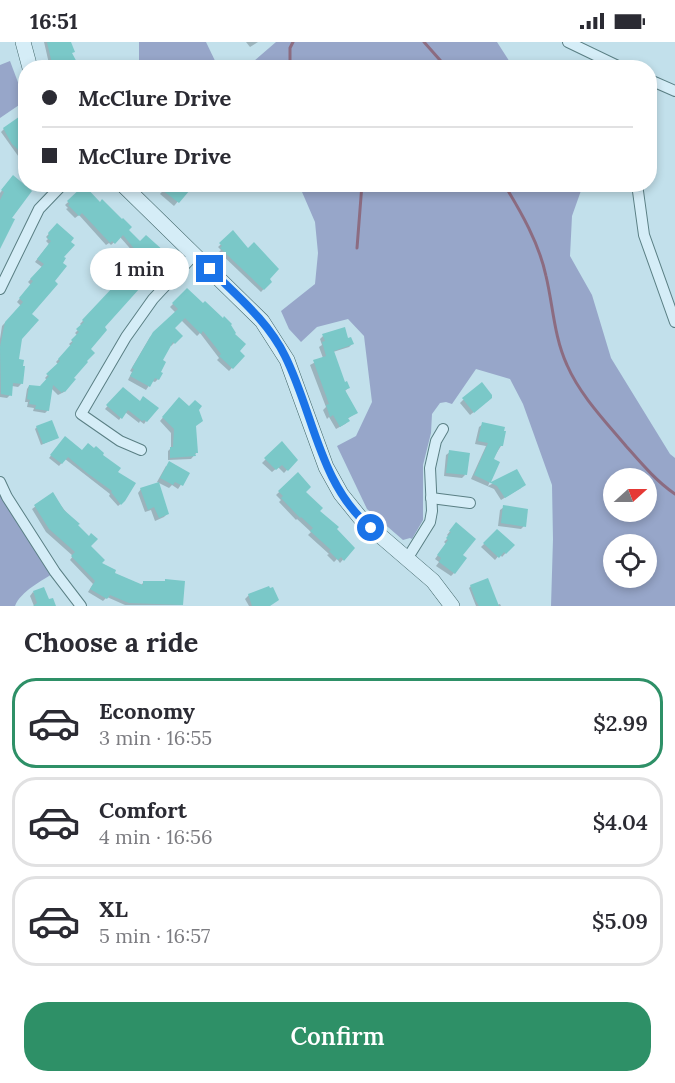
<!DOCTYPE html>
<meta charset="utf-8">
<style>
:root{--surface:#fff;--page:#f2f2f3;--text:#2b2b33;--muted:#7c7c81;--line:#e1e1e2;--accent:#2e9067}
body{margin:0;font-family:Lora,serif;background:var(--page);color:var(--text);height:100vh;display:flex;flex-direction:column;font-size:22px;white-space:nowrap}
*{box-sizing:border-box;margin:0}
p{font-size:20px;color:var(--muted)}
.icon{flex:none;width:33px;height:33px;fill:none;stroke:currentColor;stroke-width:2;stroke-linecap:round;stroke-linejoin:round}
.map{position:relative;height:564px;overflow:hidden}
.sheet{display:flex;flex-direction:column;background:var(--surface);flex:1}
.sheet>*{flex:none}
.hud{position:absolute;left:18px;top:18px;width:639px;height:132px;border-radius:24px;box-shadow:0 3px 9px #0003;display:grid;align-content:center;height:132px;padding:0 24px;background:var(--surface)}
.needle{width:39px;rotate:69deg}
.controls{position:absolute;left:603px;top:426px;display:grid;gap:12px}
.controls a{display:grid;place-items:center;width:54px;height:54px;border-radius:50%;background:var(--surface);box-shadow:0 3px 9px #0003;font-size:30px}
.end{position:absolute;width:27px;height:27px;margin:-14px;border:8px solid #1a73e8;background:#fff;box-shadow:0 0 0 3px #fff}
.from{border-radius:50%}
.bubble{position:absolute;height:42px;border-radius:21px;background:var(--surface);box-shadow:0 3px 9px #0003;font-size:20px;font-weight:600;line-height:42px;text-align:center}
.hud b{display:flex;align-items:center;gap:21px;height:57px;font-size:22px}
.hud b+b{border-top:2px solid var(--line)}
.hud i{width:15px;height:15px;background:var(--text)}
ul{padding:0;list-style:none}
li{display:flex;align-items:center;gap:18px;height:90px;margin:0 12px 9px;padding:0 12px;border:3px solid var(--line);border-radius:24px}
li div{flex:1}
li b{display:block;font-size:22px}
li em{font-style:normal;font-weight:600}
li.on{border-color:var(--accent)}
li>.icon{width:54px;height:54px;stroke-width:1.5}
h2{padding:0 24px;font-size:27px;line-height:72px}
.cta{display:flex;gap:12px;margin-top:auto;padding:12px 24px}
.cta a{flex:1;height:69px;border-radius:24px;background:var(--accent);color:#fff;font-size:24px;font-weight:600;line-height:69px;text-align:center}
.status{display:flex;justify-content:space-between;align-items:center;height:42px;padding:0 30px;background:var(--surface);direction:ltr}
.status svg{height:16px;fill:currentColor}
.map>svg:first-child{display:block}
</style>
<div class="status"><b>16:51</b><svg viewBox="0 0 49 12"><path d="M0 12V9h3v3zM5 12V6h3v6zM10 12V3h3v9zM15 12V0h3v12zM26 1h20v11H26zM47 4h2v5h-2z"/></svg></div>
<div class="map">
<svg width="675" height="564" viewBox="0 0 675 564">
<rect width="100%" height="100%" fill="#c2e0eb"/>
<g fill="#97a6c9" fill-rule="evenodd">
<path d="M139,0h67l12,25h-74l-5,-7z"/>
<path d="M276,0h221l16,25h-282l23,-6z"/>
<path d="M10,19l15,40 -25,17v-53z"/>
<path d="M299,143h284l-11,31 -2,40 22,39 19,63 59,96 5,4v148h-124l2,-67 -1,-54 -29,-81 -13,-25 -34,-10 -24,35 -6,-2 -6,1 -8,11 -1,19 -8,32v55l-11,19 -2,-1 -7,2 -36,-31 -30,-63 19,-10 16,-34 -8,-66 -16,-17 -31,8 -16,15 -12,-13 -8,-18 34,-27 3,-31 -3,-31zM614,436h32v34h-32zM614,502h32v34h-32z"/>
<path d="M0,440l55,90c-13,9 -34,19 -40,34h-15z"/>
</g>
<g fill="#0003">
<path d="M44,0h27v12l7,14h-28z"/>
<path d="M246,0h12l-8,5z"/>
<path d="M26,79v46l-25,-35 3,-3z"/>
<path d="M10,138v38l-10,27v-52z"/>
<path d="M169,142l21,3 -16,19 -14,-12z"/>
<path d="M84,145l56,56 1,31 -38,53 -39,65 -6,3 -7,-7 -3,22 -3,3 -12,-2 1,-3 -7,-1 1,-5h-3l2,-13 2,-3 11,2 7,-8 -2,-2 13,-14 -2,-2 15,-16 -2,-2 9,-8 -3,-3 7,-7 -2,-2 32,-34 -2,-2 6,-7 -7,-5 7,-7 3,2 16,-17 -15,-17 -9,8 -2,-2 -3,2 -27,-30 -4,3 -9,-9 2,-1 -3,-3z"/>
<path d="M57,183l5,32 -32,57 -10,24 -3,22 4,24 -3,3 -6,-1 -2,9 -3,3 -7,-1v-58l2,-13 19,-20 -4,-4 14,-17 -3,-3 14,-15 -7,-5 14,-18 -3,-3 2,-2 -2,-2z"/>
<path d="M233,191l37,49 -9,10 -42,-40 2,-2 -3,-3z"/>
<path d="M187,248l56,66 -14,15 -12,-11 2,-2 -19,-25 -3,3 -16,-16 -8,9 8,7 -10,10 -1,-1 -9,16 -3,18 -3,3 -3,-1 -6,9 -18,-10 4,-8 -2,-1 20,-34 26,-24 -6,-6z"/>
<path d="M323,294l24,4 5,4 -3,3 -16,5 11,31 4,5 -3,3 11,22 -9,6 1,2 -3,3 -9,5 -7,-12 -2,2 -4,-9 3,-3 -16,-42 13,-7 -4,-11 3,-2 -2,-6z"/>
<path d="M123,347l23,32 -2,3 -4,-3 -1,2 -14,-11 -6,8 -14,-11z"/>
<path d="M179,357l10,9 6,18 2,26 -6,7 -23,1v-9l3,-3v-15l-11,-12z"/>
<path d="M463,358h26l-19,15 -10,-12z"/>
<path d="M483,382l18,22 -9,14 6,3 -10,23 28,-15 5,17 -20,12 -7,-11 -23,-10 15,-33 -11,-2 4,-17z"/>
<path d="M37,385l20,11 -16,7 -6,-16z"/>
<path d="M63,399l53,32 8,28 -6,5 -9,-10 1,-2 -45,-35 -6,7 -10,-8z"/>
<path d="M282,401l14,17 -12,13 -6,-6 -6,5 -10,-9z"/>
<path d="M450,410l15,23 -3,3 -18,-2 2,-21z"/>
<path d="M166,424l22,8 -10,15 -6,-4 -3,3 -12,-6z"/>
<path d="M298,432l5,18 15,19 35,37 -13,15 -3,-4 -3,3 -7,-7 2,-1 -21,-19 3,-3 -14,-13 -1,1 -17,-18 2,-2 -5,-5z"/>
<path d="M141,447l27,24 -4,4 -9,4 -4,-11 -6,2 -7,-19z"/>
<path d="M52,452l24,31 24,38 13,11 28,11 3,-3 19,1 2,-2 17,24h-57l-18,-8 -4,4 -15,-9 5,-8 -23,-24 3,-4 -27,-24 -14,-23z"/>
<path d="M504,465l20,19 -3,3 -23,-3 2,-16z"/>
<path d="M456,482l5,31 -7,18 -3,3 -15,-10 3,-4 -4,-3 11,-15 -2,-2 5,-5 -2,-2z"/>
<path d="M497,489l16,14 -11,12 -2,-3 -5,6 -14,-13z"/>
<path d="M471,544l26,19 3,-1 1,2h-25l-7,-18z"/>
<path d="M33,550l15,9 7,5h-21l-4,-10z"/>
<path d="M249,553l20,11h-20l-4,-7z"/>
</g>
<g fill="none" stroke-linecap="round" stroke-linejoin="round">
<g stroke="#8c6c81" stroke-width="3">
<path d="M424,0l23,26"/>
<path d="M290,26v-20l3,-6"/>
<path d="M504,142c17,28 35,59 42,92 7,29 8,61 21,89 13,30 38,56 59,81 15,17 30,35 49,48"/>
<path d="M357,206l5,-64"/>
</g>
</g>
<g fill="#7ac8c8">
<path d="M47,0h24l4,10 -3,1 8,15h-27z"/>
<path d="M26,70v45l-14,-13 -9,-16z"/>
<path d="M13,133l19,16 -20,27 3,1 -15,30v-49l4,-8 -3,-2z"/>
<path d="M159,142h36l-16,19 -17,-13 1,-2z"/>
<path d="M84,143l16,17 2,-3 20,20 1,-1 9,9 -3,3 11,11 6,-6 19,17 -22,22 2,2 -8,9 3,3 -35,39 2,3 -16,19 4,4 -8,8 1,1 -14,16 2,1 -11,13 -2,-1 -1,2 -9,-8 -4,26 -14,-2 1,-4 -7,-1 1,-4 -3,-1 2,-14 11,1 9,-10 -3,-2 14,-13 -2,-2 15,-17 -2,-2 8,-8 -3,-3 8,-7 -2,-2 32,-34 -3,-2 6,-6 -6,-6 5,-5 3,2 17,-18 -13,-16 -8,9 -3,-3 -2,2 -28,-30 -3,3 -11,-11 2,-1 -3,-3z"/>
<path d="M57,181l17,15 -3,4 4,3 -11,12 2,1 -3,5 4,3 -12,15 3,3 -26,30 7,6 -17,19 -3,20 5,1 -1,6h2l-2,18 -10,-1 -1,13 -11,-2 -1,-47 5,-25 18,-20 -4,-4 14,-17 -3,-2 14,-15 -7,-5 14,-18 -4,-3 2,-3 -1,-2z"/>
<path d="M233,188l15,18 6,-6 25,27 -9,10 2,3 -8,8 -44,-42 2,-2 -3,-3z"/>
<path d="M187,246l16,15 2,-2 18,17 1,-2 8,8 -1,1 5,8 -1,1 11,10 -6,7 5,5 -12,13 -14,-13 2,-2 -18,-23 -2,3 -16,-16 -10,10 8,8 -8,8 -2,-2 -10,18 3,2 -5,10 2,1 -4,7 -4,-2 -5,9 -20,-11 4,-7 -2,-1 21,-36 25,-23 -6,-6z"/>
<path d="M345,285l3,11 3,-1 3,7 -20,7 11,31 2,-1 3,7 -5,2 13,23 -10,5 2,3 -10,6 -7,-12 -3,2 -4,-12 3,-1 -16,-44 13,-4 -4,-14 3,-1 -3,-7z"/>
<path d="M482,340l10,13v3l-18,15 -12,-15z"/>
<path d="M123,345l17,14 3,-5 16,12 -12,14 -3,-2 -2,1 -14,-11 -6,9 -16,-14z"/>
<path d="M179,355l10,9 6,-6 7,6 -3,4 4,11 -7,5 2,27h-3l1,3 -26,2v-11h3l1,-18 -12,-12z"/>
<path d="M52,378l7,18 -16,6 -7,-18z"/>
<path d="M482,380l23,5 -1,4h2l-3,15h-3l-6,13 6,3 -9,20 26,-13 9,16 -21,13 -8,-12 -23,-11 14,-32 -10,-2z"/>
<path d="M65,394l17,14 6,-7 6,5 2,-2 8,7 -1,2 18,13 -3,4 18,11 -11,18 -4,4 -10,-13 1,-1 -25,-18 -19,-16 -6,7 -12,-9z"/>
<path d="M282,399l16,19 -10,11 -6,-6 -6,5 -12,-12z"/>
<path d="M449,408l21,3 -3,22 -21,-2z"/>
<path d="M169,419l21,12 -7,13 -8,-4 -2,3 -13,-7z"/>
<path d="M298,430l13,15 -5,5 17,16 -3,3 19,16 -2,2 18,19 -11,13 -3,-4 -3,3 -9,-9 2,-1 -21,-19 3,-3 -12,-11 -1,1 -19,-20 2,-2 -5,-5z"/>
<path d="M159,440l10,32 -10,4 -5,-11 -6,3 -8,-22z"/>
<path d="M53,450l11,18 16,14 -2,1 11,11 2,-3 7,6 -7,7 14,14 -3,3 14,7 -1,3 28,12v-4h22v-2l20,2 -2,24 -54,-2 -19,-8 -3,4 -17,-10 5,-8 -24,-25 4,-4 -26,-23 -15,-24z"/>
<path d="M503,463l25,4 -2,18 -25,-4z"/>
<path d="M456,480l20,17 -13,16 4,3 -12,16 -16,-12 2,-4 -4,-3 11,-15 -2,-2 5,-6 -2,-1z"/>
<path d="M497,487l18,16 -9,9 -2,-2 -5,6 -16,-15z"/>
<path d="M488,536l11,28h-20l-3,-5 -6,-16z"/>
<path d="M269,544l1,2 3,-1 6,13 -9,6h-18l-4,-12z"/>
<path d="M44,545l5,12 4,-1 3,8h-23l4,-3 -4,-12z"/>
</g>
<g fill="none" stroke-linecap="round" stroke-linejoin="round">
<g stroke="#5a7f84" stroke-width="12">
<g id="street">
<path d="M568,0l54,26"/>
<path d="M650,38l25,11"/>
<path d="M637,142l7,51 31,87"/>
<path d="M0,247l39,-80 24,-25"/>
<path d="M141,408l-21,-9 -39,-27 45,-77 27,-38 41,-44"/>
<path d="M0,440l7,15 48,75 26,34"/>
<path d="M431,456l39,5"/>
<path d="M407,517l23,-37 2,-11 -2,-43 6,-27 7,-12"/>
</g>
</g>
<g stroke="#3e6366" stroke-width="16">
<g id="secondary">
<path d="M23,0l7,26"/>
<path d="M122,142l140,137 25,39 39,107 15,27 21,26 71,61 19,25"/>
</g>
</g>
<use href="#street" stroke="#d5edf7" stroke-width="10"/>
<use href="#secondary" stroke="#d5edf7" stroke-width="15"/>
</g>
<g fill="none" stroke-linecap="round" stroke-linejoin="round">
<path stroke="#1a73e8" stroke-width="8" d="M210,227c27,27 58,52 75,87 29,58 34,128 86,172"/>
</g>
</svg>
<div class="controls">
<a><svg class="needle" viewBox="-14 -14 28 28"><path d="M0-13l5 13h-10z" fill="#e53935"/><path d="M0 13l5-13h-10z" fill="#7c7c81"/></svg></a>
<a><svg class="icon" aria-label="locate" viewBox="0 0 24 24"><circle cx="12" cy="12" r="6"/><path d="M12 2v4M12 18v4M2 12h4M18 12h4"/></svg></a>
</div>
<i class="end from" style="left:371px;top:486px"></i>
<i class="end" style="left:210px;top:227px"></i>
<div class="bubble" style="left:90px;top:206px;width:99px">1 min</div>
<div class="hud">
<b><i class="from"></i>McClure Drive</b>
<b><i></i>McClure Drive</b>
</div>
</div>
<section class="sheet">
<h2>Choose a ride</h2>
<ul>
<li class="on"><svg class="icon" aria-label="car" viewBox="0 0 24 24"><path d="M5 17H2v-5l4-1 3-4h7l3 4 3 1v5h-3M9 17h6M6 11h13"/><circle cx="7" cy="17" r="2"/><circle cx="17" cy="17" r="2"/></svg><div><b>Economy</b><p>3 min · 16:55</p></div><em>$2.99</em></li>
<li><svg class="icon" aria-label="car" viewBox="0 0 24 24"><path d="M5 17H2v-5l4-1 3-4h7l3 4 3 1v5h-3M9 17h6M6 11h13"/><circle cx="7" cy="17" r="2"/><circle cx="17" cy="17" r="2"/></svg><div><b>Comfort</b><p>4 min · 16:56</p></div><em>$4.04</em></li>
<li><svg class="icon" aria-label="car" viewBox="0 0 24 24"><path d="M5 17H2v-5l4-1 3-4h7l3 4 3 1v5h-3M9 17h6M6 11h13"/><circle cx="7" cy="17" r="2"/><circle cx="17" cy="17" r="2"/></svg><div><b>XL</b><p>5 min · 16:57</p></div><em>$5.09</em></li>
</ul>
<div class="cta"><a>Confirm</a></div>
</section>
